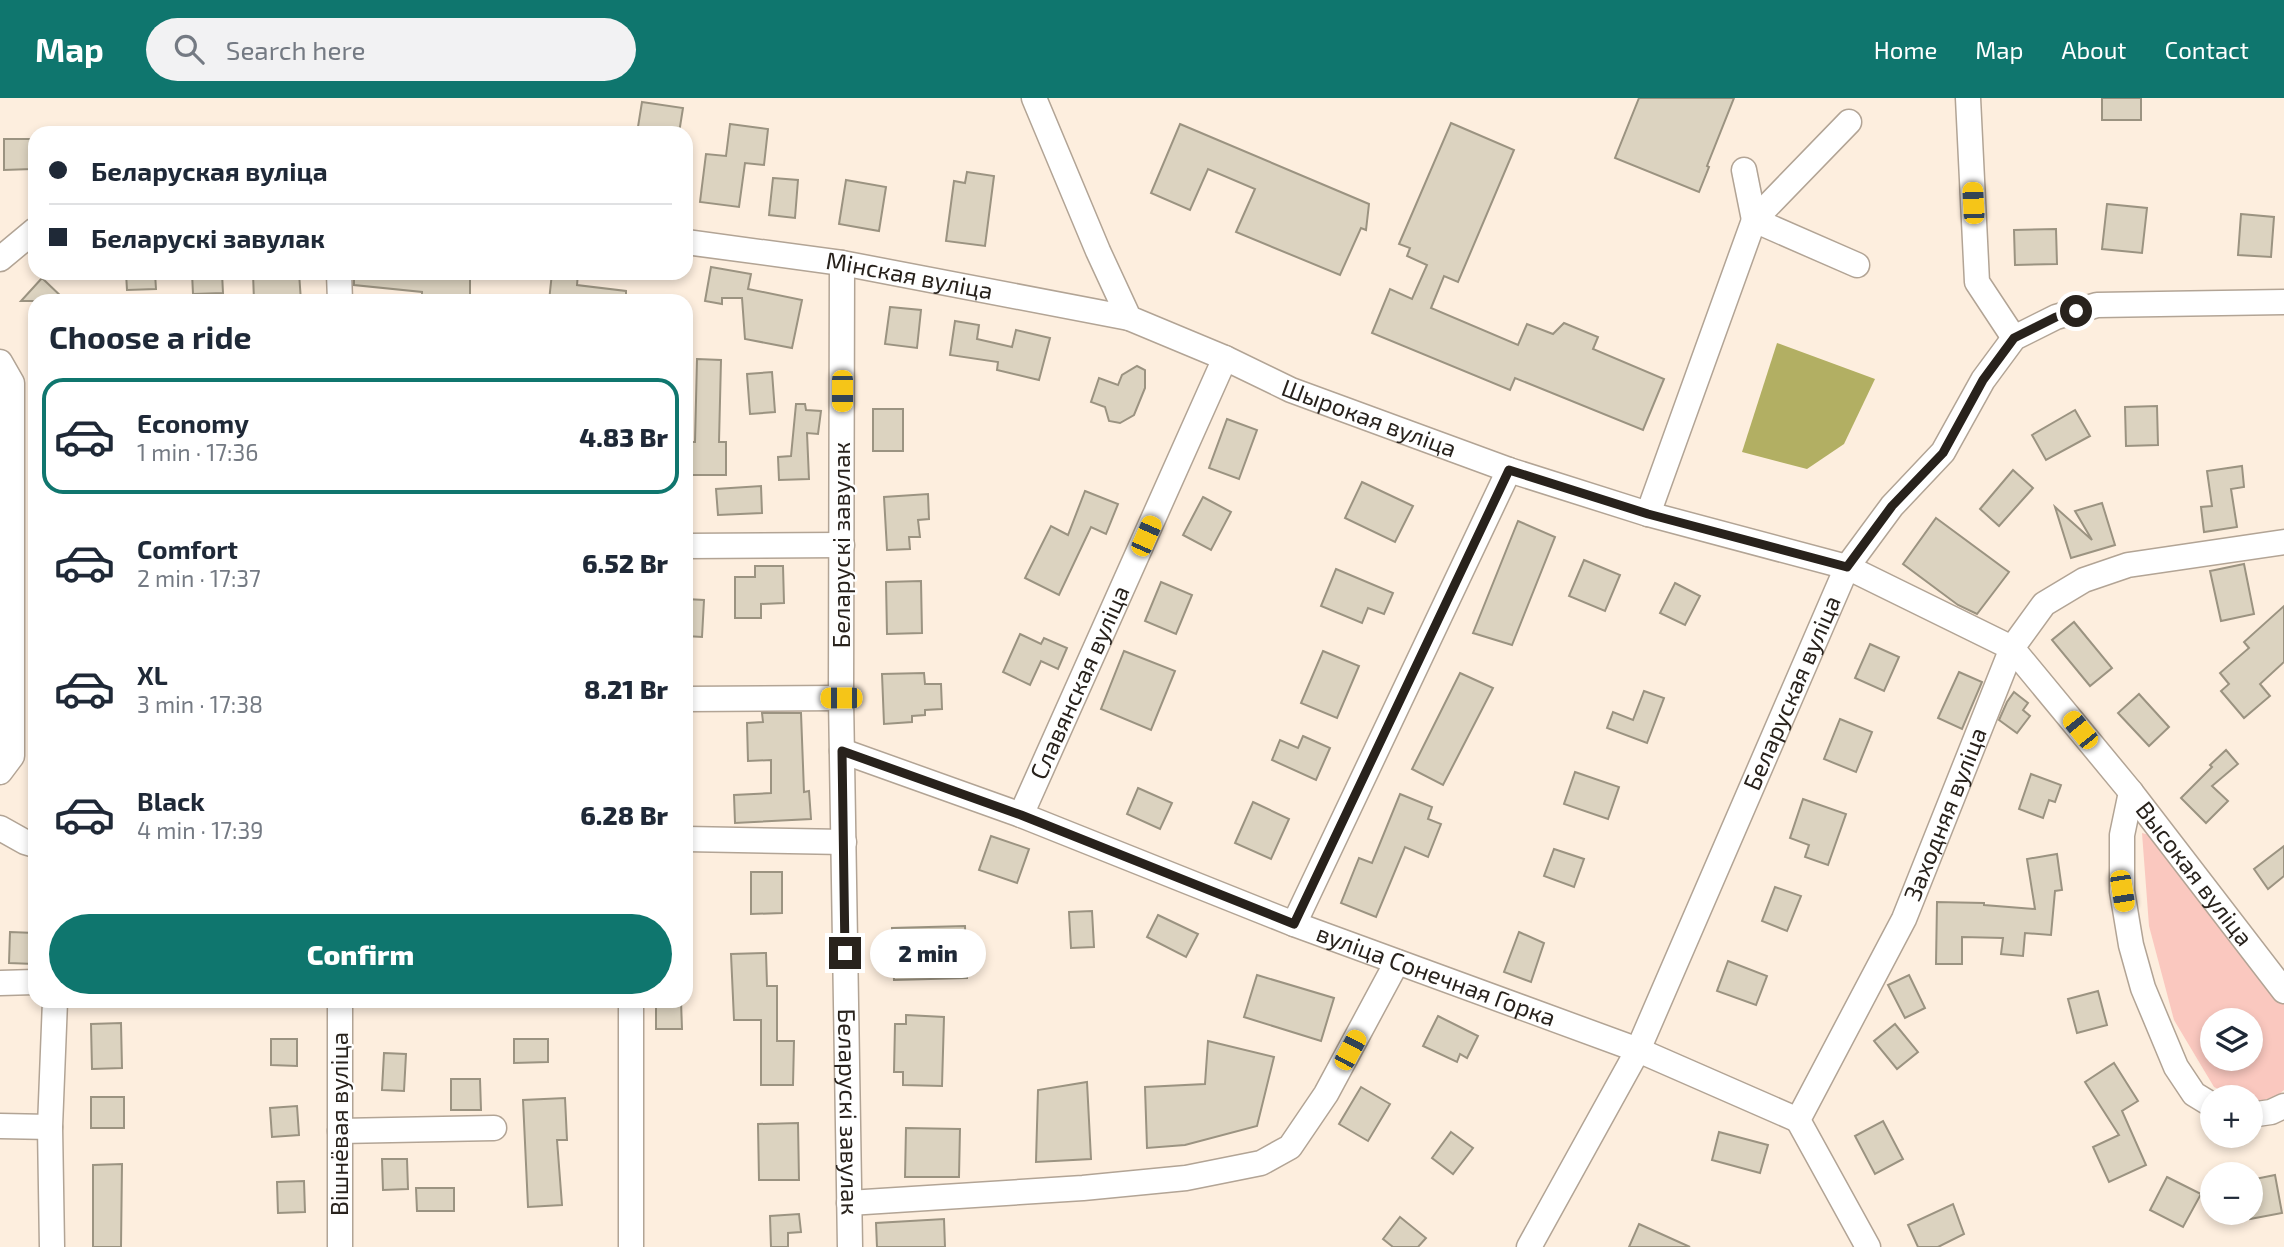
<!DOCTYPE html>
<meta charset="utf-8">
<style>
:root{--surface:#fff;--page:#f2f2f3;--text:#1f2937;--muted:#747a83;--line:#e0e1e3;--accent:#0f766e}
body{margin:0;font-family:"Exo 2",sans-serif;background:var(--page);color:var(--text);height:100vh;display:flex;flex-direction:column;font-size:26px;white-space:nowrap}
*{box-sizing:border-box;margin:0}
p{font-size:23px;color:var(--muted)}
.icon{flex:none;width:38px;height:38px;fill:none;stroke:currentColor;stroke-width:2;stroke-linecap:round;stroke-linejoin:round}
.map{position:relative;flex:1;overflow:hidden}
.side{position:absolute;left:28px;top:196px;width:665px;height:714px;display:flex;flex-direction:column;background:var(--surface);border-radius:21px;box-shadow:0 4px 10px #0003}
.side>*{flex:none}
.guide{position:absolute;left:28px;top:28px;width:665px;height:154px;border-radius:21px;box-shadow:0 4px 10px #0003;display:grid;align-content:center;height:154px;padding:0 21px;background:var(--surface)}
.buttons{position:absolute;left:2200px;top:910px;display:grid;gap:14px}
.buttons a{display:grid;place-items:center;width:63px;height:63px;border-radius:50%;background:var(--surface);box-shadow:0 4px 10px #0003;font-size:35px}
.end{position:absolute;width:32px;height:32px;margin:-16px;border:9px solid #28221c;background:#fff;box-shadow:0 0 0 4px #fff}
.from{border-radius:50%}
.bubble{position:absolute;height:49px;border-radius:24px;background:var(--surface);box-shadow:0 4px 10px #0003;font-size:23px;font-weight:800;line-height:49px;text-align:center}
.car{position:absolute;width:21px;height:42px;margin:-21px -10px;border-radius:9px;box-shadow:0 0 5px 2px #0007;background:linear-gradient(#f5c518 24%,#345 0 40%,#f5c518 0 76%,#345 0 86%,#f5c518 0)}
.guide b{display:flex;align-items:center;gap:24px;height:66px;font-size:26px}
.guide b+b{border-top:2px solid var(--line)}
.guide i{width:18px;height:18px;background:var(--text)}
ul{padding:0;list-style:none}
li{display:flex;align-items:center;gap:21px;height:116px;margin:0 14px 10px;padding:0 7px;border:4px solid transparent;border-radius:21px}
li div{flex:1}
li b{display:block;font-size:26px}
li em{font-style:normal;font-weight:800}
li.current{border-color:var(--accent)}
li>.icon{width:63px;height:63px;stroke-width:1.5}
h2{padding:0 21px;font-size:32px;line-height:84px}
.primary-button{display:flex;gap:14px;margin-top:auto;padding:14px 21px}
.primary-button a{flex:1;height:80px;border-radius:42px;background:var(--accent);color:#fff;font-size:28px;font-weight:800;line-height:80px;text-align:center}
header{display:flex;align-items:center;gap:42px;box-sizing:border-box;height:98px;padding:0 35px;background:var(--accent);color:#fff}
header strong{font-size:33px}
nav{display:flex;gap:38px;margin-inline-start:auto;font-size:24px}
.search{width:490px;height:63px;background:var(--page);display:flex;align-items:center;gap:18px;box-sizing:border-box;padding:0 24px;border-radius:38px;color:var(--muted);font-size:26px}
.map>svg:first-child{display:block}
</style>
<header>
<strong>Map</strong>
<div class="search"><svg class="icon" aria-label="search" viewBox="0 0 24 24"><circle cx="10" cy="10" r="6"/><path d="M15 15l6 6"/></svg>Search here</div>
<nav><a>Home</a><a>Map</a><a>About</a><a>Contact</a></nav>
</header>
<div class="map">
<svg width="2284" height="1149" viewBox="0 0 2284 1149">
<rect width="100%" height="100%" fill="#fdeede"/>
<path fill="#fac8bf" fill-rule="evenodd" d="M2142,735l26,7 116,144v106l-6,5 -27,10 -1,-8h-15l-21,-10 -40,-67 -25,-94zM2212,922h38v39h-38z"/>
<path fill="#b2af63" d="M1777,245l98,36 -31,65 -37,25 -65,-17z"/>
<g fill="#dcd3c0" stroke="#9b9381" stroke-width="2">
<path d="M1639,0h95l-27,68 2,1 -10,25 -84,-34z"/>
<rect x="2102" y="0" width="39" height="22"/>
<path d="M642,4l41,6 -4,25h-42z"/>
<path d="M1451,25l63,27 -56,132 -14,-6 -13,32 87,37 9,-21 26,10 11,-11 34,14 -5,12 71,30 -21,51 -128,-52 -5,12 -138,-57 18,-44 22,10 15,-34 -20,-9 3,-8 -11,-4z"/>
<path d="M730,26l38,5 -4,36 -19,-2 -6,44 -39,-5 6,-48 20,2z"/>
<path d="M1180,26l189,80 -3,26 -5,-2 -21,47 -104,-43 19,-43 -47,-20 -18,41 -39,-17z"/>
<path d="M4,41h28v30l-28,1z"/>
<path d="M967,74l27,4 -9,70 -39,-5 8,-60 11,2z"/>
<path d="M773,80l25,2 -3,38 -26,-3z"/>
<path d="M846,82l40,7 -7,44 -40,-7z"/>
<path d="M2107,106l40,4 -5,45 -40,-4z"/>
<path d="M2241,116l33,3 -3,40 -33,-2z"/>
<path d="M2056,131l1,35 -42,1 -1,-35z"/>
<path d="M711,169l40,7 -3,15 54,11 -10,48 -47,-9 -3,-41h-20v6l-17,-3z"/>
<path d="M126,175h29l1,16 -29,1z"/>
<path d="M192,175h30l1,20 -30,1z"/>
<path d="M253,175h46l2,28h-47z"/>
<path d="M354,175h61v4l55,1v23h-48v-9l-68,-7z"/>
<path d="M552,175h26l-1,12 49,6v10h-77z"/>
<path d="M42,180l24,23h-45z"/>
<path d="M890,209l31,3 -4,38 -32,-4z"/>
<path d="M955,223l24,4 -2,14 35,8 4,-17 34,8 -11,42 -42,-10 1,-8 -48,-7z"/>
<path d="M697,261l24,1 -2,82h7v33h-40l1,-33h8z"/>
<path d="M1137,268l8,4v18l-11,27 -14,8 -11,-2 -4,-14 -14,-5 8,-24 19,7 4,-10z"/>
<path d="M772,274l3,40 -25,2 -3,-40z"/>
<path d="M796,306h9l1,6 15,1 -3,23 -11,-1 2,46 -30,1 -1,-23 13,-1z"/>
<path d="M2157,308l1,39 -32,1 -1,-39z"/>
<rect x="873" y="311" width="30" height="42"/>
<path d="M2075,312l15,26 -44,24 -14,-25z"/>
<path d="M1227,321l30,11 -18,49 -30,-11z"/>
<path d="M2242,368l2,21 -13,2 6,38 -33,5 -3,-25 11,-1 -5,-35z"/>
<path d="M2013,372l20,18 -34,38 -19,-17z"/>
<path d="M1362,384l51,24 -18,36 -50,-24z"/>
<path d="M761,388l1,27 -44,2 -2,-26z"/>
<path d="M1085,393l33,13 -12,30 -15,-7 -32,68 -34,-17 26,-52 17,9z"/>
<path d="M928,396l1,25 -11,1 2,17h-11l1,12 -23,1 -3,-53z"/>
<path d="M1203,399l28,15 -20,38 -28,-15z"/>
<path d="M2102,405l13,42 -44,13 -16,-51 37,33 -17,-29z"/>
<path d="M1936,420l73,54 -32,42 -19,-9 -55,-41z"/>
<path d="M1518,423l37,16 -43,108 -39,-12z"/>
<path d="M1584,462l36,15 -15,36 -36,-15z"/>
<path d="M2244,466l10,50 -33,7 -11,-50z"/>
<path d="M755,468h28l1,37 -23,1v14h-26v-41h20z"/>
<path d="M1336,471l57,24 -9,21 -16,-6 -6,15 -41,-17z"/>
<path d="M921,483l1,52 -35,1 -1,-52z"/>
<path d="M1161,484l31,13 -16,39 -31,-13z"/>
<path d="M1675,485l25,13 -15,29 -25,-12z"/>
<path d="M686,501l18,1 -2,37 -16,-1z"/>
<path d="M2284,508v56l-24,22 10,12 -26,22 -23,-27 8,-7 -9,-11 29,-25 -5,-6z"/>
<path d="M2074,524l38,46 -22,18 -38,-46z"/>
<path d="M1020,536l21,10 3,-6 23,10 -9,21 -17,-8 -11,24 -27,-13z"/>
<path d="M1870,546l29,13 -15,34 -29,-13z"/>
<path d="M1124,553l51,20 -24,59 -50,-21z"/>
<path d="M1323,553l36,15 -22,52 -36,-15z"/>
<path d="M1959,574l23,10 -20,47 -24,-11z"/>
<path d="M924,575l1,11h16l1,25 -17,1v5l-13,1v6l-28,2 -2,-50z"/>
<path d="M1460,575l33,15 -50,97 -31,-16z"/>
<path d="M1644,593l20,7 -17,45 -40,-15 6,-16 20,8z"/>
<path d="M2014,594l14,11 -5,7 7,6 -13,17 -18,-13 8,-18z"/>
<path d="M2139,596l30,33 -20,19 -31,-33z"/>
<path d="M762,615h39l3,79 5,-1 2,28 -76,4 -1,-28 37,-2v-33l-23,1 -1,-38 16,-1z"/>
<path d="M1840,621l32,13 -16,40 -32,-13z"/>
<path d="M1303,638l27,12 -14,32 -44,-20 8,-20 18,8z"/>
<path d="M2226,652l12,14 -26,22 16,15 -22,22 -25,-25 31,-31 -2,-2z"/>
<path d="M1575,674l44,15 -11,32 -44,-15z"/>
<path d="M2031,676l30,11 -6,17 -6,-2 -6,18 -24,-9z"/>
<path d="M1138,690l34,15 -12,26 -33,-15z"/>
<path d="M1400,696l32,13 -4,12 13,5 -13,33 -23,-10 -29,70 -35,-14 18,-45 13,5z"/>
<path d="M1803,701l43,15 -18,51 -23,-8 4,-12 -19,-7z"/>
<path d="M1253,704l36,17 -18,40 -36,-16z"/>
<path d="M991,738l38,13 -12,34 -38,-13z"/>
<path d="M2284,748v30l-16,13 -14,-20z"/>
<path d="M1554,751l30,10 -10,28 -30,-11z"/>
<path d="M2057,756l5,36 -7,1 -4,44 -26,-2 -2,23 -22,-2 2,-16 -41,-1v27h-26l1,-62 47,1v2l51,4 -8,-50z"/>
<path d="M751,774h31v41l-31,1z"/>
<path d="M1775,789l26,9 -14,35 -25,-10z"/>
<path d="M1092,813l2,36 -23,1 -2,-36z"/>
<path d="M1158,817l40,19 -12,23 -39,-20z"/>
<path d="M965,828l2,52 -73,2 -2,-52z"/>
<path d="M10,834l25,1 -1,31 -25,-1z"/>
<path d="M1519,834l25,11 -13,39 -27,-10z"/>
<path d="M766,855l1,33h10v55h17l-1,44h-32v-65h-27l-3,-66z"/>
<path d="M1728,863l39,15 -11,29 -39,-14z"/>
<path d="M1257,877l77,23 -13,43 -77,-24z"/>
<path d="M1909,877l16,33 -20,10 -17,-33z"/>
<path d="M2098,893l9,34 -30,8 -9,-34z"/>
<path d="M656,903h25l1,28h-26z"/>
<path d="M906,917l38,2 -2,69 -39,-1v-13h-9l1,-48h11z"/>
<path d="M1438,918l40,20 -11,22 -7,-4 -3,8 -34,-16z"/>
<path d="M121,925l1,45 -30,1 -1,-45z"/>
<path d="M1895,926l23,28 -21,17 -23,-28z"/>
<path d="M271,941h26v27l-26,-1z"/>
<path d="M514,941h34v23l-34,1z"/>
<path d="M1208,943l66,16 -17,69 -72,19 -38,3 -2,-61 60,-3z"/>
<path d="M384,955l22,1 -2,37 -22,-1z"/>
<path d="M2114,965l24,38 -16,10 24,54 -37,17 -16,-35 26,-12 -34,-53z"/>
<path d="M451,981h29l1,31h-30z"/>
<path d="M1087,984l4,77 -55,3 2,-72z"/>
<path d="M1361,989l29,17 -22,37 -29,-17z"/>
<rect x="91" y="999" width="33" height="31"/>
<path d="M565,1000l2,42h-10l5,65 -34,2 -5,-107z"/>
<path d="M297,1008l2,29 -27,2 -2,-29z"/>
<path d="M1883,1023l20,38 -28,15 -20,-38z"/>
<path d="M798,1025l1,57h-40l-1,-56z"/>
<path d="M906,1030l54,1 -1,48h-54z"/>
<path d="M1451,1034l22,16 -20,26 -21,-16z"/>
<path d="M1719,1034l49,13 -8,28 -48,-13z"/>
<path d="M382,1061h25l1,30 -25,1z"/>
<path d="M122,1066l-1,83h-28v-82z"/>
<path d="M2275,1077l7,38 -32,6v-39z"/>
<path d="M2167,1079l34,17 -18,33 -33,-17z"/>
<path d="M304,1083l1,31 -27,1 -1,-31z"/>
<path d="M416,1090h38v23h-37z"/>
<path d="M1953,1106l11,30 -26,13h-20l-10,-22z"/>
<path d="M799,1116l2,18 -13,1v14h-17l-1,-31z"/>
<path d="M1400,1119l26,21 -8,9h-25l-10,-8z"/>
<path d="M944,1121l1,28h-68l-1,-24z"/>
<path d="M1639,1126l51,23h-61z"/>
</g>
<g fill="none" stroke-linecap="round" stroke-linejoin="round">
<g stroke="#b2a495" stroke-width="27">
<g id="minor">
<path id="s1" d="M1034,0l64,153 31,67 96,40 66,32 218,80 139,44 199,53 165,81 119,144 153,199"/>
<path d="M1968,0l9,184 37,56"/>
<path d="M1744,72l10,50 103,45"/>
<path id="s2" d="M686,144l156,21 287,55"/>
<path d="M0,161l35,-29"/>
<path id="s3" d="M842,165l-1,435 9,549"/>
<path d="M339,175l1,28"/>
<path d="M0,264l12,21v373l-12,16"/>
<path d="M1648,416l106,-294 95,-98"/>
<path d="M686,448l156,-1"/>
<path d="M686,601l155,-1"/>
<path id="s4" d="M842,653l179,64 273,109 344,126 160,70"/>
<path d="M2131,694l-9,43v56l9,54 12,43 33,79 18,27 18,11"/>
<path id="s5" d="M1021,717l204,-457"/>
<path d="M0,730l25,14 10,3"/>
<path d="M686,741l158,3"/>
<path d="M1294,826l215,-454"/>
<path d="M0,885l35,-1"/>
<path d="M2250,1017l21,-3 13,-6"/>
<path d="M0,1028l50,1"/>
<path d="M340,1033l154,-3"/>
<path d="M849,1105l234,-15 103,-10 75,-15 29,-16 36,-53 71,-132"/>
<path d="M52,1149l-2,-120 5,-126"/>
<path d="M340,1149v-246"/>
<path d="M631,1149v-246"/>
<path id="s6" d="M1529,1149l109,-197 209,-483 45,-61 51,-54 40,-72 31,-42 42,-21 41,-12 187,-3"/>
<path id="s7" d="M1868,1149l-70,-127 106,-201 108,-271 32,-44 40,-24 44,-15 156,-23"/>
</g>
</g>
<use href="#minor" stroke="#fff" stroke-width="24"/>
</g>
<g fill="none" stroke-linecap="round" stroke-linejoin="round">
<path stroke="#28221c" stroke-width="9" d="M845,855l-3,-202 179,64 273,109 215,-454 139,44 199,53 45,-61 51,-53 40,-73 31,-42 42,-21 20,-6"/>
</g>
<g text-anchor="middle" stroke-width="5" stroke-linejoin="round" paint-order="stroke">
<g font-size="24" fill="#28221c" stroke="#fefefe">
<text dy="8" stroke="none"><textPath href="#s2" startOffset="226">Мінская вуліца</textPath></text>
<text dy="8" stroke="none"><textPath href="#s1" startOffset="500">Шырокая вуліца</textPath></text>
<text transform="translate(842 447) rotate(-90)" y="8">Беларускі завулак</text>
<text dy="8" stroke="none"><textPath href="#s5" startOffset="145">Славянская вуліца</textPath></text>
<text dy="8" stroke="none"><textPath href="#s6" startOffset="614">Беларуская вуліца</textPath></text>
<text dy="8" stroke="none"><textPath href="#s7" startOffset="485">Заходняя вуліца</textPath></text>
<text dy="8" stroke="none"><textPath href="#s1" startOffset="1475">Высокая вуліца</textPath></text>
<text dy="8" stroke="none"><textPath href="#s4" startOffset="635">вуліца Сонечная Горка</textPath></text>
<text dy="8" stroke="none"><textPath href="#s3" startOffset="849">Беларускі завулак</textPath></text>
<text transform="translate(340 1026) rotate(-90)" y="8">Вішнёвая вуліца</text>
</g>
</g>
</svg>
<div class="buttons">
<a><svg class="icon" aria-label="layers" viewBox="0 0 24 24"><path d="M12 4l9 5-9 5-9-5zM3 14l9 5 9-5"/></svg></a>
<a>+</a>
<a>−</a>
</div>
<i class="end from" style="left:2076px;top:213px"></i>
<i class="end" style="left:845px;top:855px"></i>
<div class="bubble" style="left:870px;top:831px;width:116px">2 min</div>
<i class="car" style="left:1973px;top:105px;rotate:357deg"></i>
<i class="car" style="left:842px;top:293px;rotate:180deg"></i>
<i class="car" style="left:1146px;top:438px;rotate:24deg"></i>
<i class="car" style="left:841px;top:600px;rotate:270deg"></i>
<i class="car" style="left:2080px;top:632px;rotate:321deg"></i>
<i class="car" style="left:2122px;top:793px;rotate:171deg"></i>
<i class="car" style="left:1350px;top:952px;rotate:28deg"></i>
<div class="guide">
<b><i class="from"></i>Беларуская вуліца</b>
<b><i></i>Беларускі завулак</b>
</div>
<section class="side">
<h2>Choose a ride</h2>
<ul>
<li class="current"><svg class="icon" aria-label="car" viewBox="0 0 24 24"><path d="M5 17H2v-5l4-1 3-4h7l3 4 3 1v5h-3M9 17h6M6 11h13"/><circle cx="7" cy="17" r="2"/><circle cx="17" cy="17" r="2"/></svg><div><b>Economy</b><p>1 min · 17:36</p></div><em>4.83 Br</em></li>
<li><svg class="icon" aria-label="car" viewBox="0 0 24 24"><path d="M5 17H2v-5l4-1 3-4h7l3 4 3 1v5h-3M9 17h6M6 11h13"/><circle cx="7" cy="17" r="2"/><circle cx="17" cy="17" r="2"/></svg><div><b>Comfort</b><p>2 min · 17:37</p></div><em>6.52 Br</em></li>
<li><svg class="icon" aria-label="car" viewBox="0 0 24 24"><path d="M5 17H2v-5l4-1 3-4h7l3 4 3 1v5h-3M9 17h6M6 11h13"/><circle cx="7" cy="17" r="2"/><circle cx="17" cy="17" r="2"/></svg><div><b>XL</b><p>3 min · 17:38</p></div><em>8.21 Br</em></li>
<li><svg class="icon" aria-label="car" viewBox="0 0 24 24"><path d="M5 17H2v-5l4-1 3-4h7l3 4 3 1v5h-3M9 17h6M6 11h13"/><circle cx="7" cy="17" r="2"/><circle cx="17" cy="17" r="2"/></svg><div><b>Black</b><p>4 min · 17:39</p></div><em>6.28 Br</em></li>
</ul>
<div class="primary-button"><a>Confirm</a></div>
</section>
</div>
